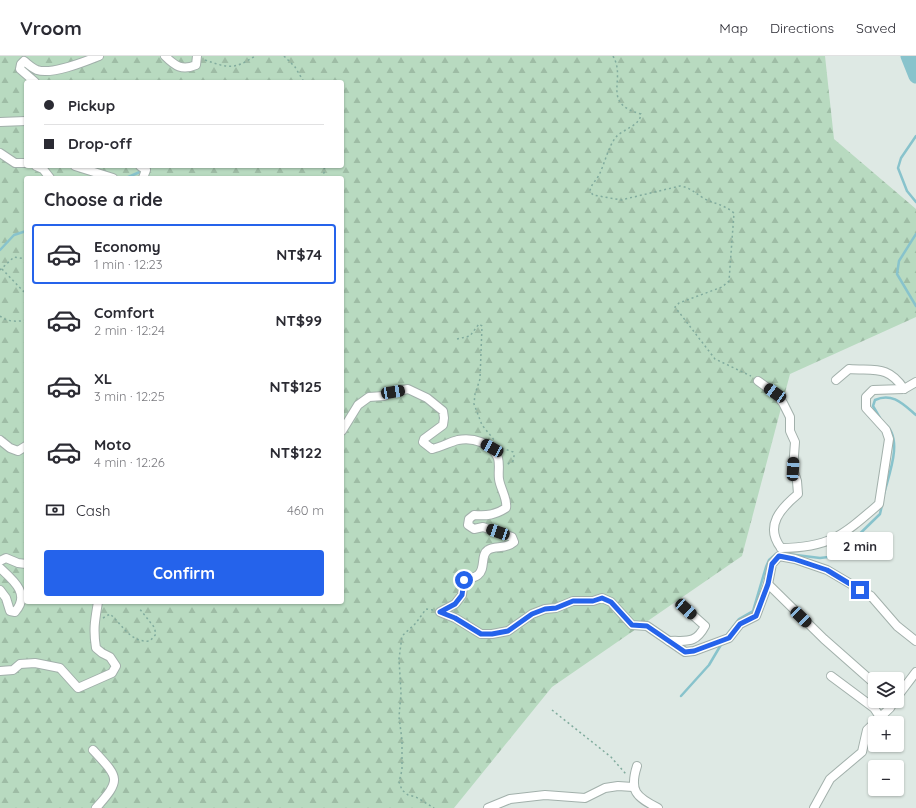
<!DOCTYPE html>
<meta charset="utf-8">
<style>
:root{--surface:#fff;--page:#f2f2f3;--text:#2b2b33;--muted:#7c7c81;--line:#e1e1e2;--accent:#2563eb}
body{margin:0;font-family:Quicksand,sans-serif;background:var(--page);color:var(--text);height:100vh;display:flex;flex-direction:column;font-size:15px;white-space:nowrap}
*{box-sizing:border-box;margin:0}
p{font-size:13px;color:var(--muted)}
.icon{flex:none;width:22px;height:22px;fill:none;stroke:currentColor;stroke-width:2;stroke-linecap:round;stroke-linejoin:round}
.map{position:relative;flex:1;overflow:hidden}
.sheet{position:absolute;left:24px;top:120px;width:320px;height:428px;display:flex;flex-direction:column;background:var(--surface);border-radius:4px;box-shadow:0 1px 3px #0004}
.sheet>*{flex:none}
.guide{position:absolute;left:24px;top:24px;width:320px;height:88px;border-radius:4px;box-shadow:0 1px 3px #0004;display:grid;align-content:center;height:88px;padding:0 20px;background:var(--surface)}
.controls{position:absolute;left:868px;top:616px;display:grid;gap:8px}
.controls a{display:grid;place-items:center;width:36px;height:36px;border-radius:4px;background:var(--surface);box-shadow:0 1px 3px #0004;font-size:20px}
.end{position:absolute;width:18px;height:18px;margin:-9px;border:5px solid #2563eb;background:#fff;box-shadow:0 0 0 2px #fff}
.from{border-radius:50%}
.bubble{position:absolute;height:28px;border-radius:4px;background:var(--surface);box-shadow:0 1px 3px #0004;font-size:13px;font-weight:800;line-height:28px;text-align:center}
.car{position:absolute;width:12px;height:24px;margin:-12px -6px;border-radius:5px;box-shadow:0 0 3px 1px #0007;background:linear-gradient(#222 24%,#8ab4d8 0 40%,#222 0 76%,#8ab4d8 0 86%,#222 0)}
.guide b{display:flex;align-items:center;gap:14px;height:38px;font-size:15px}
.guide b+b{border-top:1px solid var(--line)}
.guide i{width:10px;height:10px;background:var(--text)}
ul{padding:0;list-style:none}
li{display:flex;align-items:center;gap:12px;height:60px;margin:0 8px 6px;padding:0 12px;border:2px solid transparent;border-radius:4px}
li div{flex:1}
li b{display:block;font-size:15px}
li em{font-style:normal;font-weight:800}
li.active{border-color:var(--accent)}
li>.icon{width:36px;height:36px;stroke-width:1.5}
h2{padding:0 20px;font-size:18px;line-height:48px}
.pay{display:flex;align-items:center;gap:10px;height:44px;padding:0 20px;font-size:15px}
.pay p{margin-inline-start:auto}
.cta{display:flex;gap:8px;margin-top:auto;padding:8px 20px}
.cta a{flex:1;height:46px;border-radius:4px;background:var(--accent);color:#fff;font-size:16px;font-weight:800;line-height:46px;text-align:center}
header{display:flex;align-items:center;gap:24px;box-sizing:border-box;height:56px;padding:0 20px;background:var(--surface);border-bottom:1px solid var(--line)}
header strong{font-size:19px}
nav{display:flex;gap:22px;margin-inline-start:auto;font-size:14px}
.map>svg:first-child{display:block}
</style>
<header>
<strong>Vroom</strong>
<nav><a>Map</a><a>Directions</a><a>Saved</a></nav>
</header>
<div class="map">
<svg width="916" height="752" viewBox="0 0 916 752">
<defs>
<pattern id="forest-firs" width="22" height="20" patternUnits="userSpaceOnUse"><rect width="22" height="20" fill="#b8dac0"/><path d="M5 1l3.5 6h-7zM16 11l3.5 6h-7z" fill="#9ebca5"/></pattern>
</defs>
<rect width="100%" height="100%" fill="#dee9e4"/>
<path fill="url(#forest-firs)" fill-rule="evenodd" d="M0,0h825l9,83 82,70v108l-126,57 -48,182 -190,131 -98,121h-454zM26,26h316v84h-316zM26,122h316v424h-316z"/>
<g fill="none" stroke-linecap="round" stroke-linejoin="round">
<g stroke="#88c3cc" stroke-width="2.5">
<path d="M916,80l-15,22 -3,10 9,23 9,11"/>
<path d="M149,111l1,-1"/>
<path d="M126,122l16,-7"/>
<path d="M916,178l-17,27 -2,13 19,32"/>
<path d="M0,194l14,-15 12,-4"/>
<path d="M880,362l-7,-12 2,-6c17,-8 28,4 41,15"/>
<path d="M884,438c5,-20 19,-54 2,-69"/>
<path d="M788,498l32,4 17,-2 43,-42 2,-9"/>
<path d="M725,581l14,-18 14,-8 13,-44 3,-7 7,-6"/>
<path d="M681,640l28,-31 13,-22"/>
</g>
<path stroke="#88c3cc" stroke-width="15" d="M908,0l8,20"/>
<g stroke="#a2b0ab" stroke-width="10">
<g id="minor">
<path d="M165,0c10,10 17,15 31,9l1,-9"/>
<path d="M35,26l-15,-13 1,-5 3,-3c4,3 8,7 13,9 15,5 47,-8 62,-14"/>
<path d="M0,66l26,-1"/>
<path d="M0,97l15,10h11"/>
<path d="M36,110l7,3 7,9"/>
<path d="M75,110l38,12"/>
<path d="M140,110l6,4 -3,8"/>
<path d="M836,324l13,-11c26,2 39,-4 55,20"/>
<path d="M758,325l17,12 8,10 7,14v14l5,11 -2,27 4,12 1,13c-17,14 -34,32 -17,54"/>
<path d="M342,375l16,-26 11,-8 15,-1 9,-4 15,-3 19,9 16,13 1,7 -1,7 -19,14 -1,3 9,7c9,-2 18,-7 26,-9 15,-3 34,3 40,18 2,7 0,14 1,21 1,9 9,20 7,29 -11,7 -19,8 -32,7l-5,4 -1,6 6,4 9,-2 29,10 2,5c-9,8 -19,3 -26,8 -8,5 -2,19 -10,25 -4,3 -10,4 -14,5l-2,15 -7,9 -15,8 15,6 26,16h11l16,-3 24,-17 13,-5 11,-1 17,-7h20l9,-3 9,4 21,23 15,1 38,26 9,-1 35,-13 11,-14 16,-8 12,-32 4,-20 7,-8 16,3 32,11 44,26 26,30 19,15"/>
<path d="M0,384l10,8 8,3 8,-5"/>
<path d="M781,492c49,0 62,-13 98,-44l10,-65 -3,-9 -20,-22v-11l7,-7 31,-1 12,-7"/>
<path d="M0,505l6,-3 12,5 8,1"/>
<path d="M0,512c13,12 31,26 15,44l-5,-1 -4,-13 -6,-8"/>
<path d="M768,528l56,55 51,45"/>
<path d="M669,585c17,-1 26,4 36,-15l-19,-17"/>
<path d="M0,615l13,-1 7,-6 15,-1 25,5 18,20 34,-15 4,-7 -6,-9 -8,-4 -6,-5c-3,-19 -1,-28 2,-46"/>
<path d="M831,620l43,32 6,9"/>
<path d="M897,641l19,-25"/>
<path d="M93,694c26,28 29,29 3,58"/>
<path d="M637,710c-8,25 -1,31 21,42"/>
<path d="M488,752l22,-9 35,-4 40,3 20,-10 13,-2 15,1"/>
<path d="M814,752l16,-29 32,-27 5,-22 23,-22 4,-7"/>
</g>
</g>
<g stroke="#80ab9d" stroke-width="1.5" stroke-dasharray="2 3" stroke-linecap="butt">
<path d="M284,0l11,11 9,15"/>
<path d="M613,0c14,24 -13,47 28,58 -1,12 -18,15 -25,23 -8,10 -11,26 -17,38 -3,6 -8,9 -9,16l3,4 28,5 59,-14c10,1 16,8 25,13 10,5 20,6 29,14l-5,68 -7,6 -43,16 -4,4 40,52 36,17"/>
<path d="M205,4c23,8 29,10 50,-4"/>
<path d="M321,122l4,-7 -1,-5"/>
<path d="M2,213l24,25"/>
<path d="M0,214l14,-13 12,2"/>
<path d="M0,260c7,6 18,6 26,4"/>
<path d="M457,283l13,-3 9,-12 3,2 -2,53 -5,15 -1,10 8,21 13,16"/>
<path d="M502,392l11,4 1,4 -1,5 -7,4"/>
<path d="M433,554l-7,-1 -10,14 -14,13 -3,23 2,34 -2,24 3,23v30l-3,12 3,8 6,5 8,2 18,11"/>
<path d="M103,562l7,-4c12,10 20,29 40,27l6,-7 -2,-7 -15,-19"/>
<path d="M552,654l59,47 15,17"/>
</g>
<use href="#minor" stroke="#fff" stroke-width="8"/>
</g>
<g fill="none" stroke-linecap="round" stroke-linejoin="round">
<path stroke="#2563eb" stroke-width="5" d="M464,524l-2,15 -7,9 -15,8 15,6 26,16h11l16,-3 24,-17 13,-5 11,-1 17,-7h20l9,-3 9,4 21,23 15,1 38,26 9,-1 35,-13 11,-14 16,-8 12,-32 4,-20 7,-8 15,3 33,11 33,20"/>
</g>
</svg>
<div class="controls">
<a><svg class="icon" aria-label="layers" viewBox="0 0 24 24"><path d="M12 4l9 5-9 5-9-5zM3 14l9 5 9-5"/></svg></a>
<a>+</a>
<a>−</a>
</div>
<i class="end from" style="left:464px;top:524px"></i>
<i class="end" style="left:860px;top:534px"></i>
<div class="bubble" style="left:827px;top:476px;width:66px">2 min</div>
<i class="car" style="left:393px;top:336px;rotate:81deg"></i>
<i class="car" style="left:775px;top:337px;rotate:305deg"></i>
<i class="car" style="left:492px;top:392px;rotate:299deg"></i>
<i class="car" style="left:793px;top:413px;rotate:3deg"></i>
<i class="car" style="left:498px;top:476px;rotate:289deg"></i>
<i class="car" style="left:686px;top:553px;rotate:132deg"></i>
<i class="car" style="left:801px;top:561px;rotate:134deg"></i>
<div class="guide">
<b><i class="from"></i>Pickup</b>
<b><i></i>Drop-off</b>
</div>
<section class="sheet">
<h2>Choose a ride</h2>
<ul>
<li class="active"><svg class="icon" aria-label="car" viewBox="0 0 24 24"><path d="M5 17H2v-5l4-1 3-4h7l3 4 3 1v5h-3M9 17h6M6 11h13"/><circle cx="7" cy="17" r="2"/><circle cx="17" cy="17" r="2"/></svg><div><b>Economy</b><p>1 min · 12:23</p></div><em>NT$74</em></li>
<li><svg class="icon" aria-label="car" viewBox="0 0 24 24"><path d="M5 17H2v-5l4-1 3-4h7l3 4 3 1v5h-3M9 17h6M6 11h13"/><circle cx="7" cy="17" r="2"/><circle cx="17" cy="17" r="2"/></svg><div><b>Comfort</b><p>2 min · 12:24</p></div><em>NT$99</em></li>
<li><svg class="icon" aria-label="car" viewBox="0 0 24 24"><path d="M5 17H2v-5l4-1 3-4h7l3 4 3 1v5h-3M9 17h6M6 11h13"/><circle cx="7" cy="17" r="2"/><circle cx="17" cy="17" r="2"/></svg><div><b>XL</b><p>3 min · 12:25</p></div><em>NT$125</em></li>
<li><svg class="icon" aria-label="car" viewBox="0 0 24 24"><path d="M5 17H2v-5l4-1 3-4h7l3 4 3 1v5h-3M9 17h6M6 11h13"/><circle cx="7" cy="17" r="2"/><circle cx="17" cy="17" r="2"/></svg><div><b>Moto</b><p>4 min · 12:26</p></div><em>NT$122</em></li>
</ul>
<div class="pay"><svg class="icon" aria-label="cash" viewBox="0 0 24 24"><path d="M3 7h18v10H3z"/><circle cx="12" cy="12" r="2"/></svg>Cash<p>460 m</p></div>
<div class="cta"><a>Confirm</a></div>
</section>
</div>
